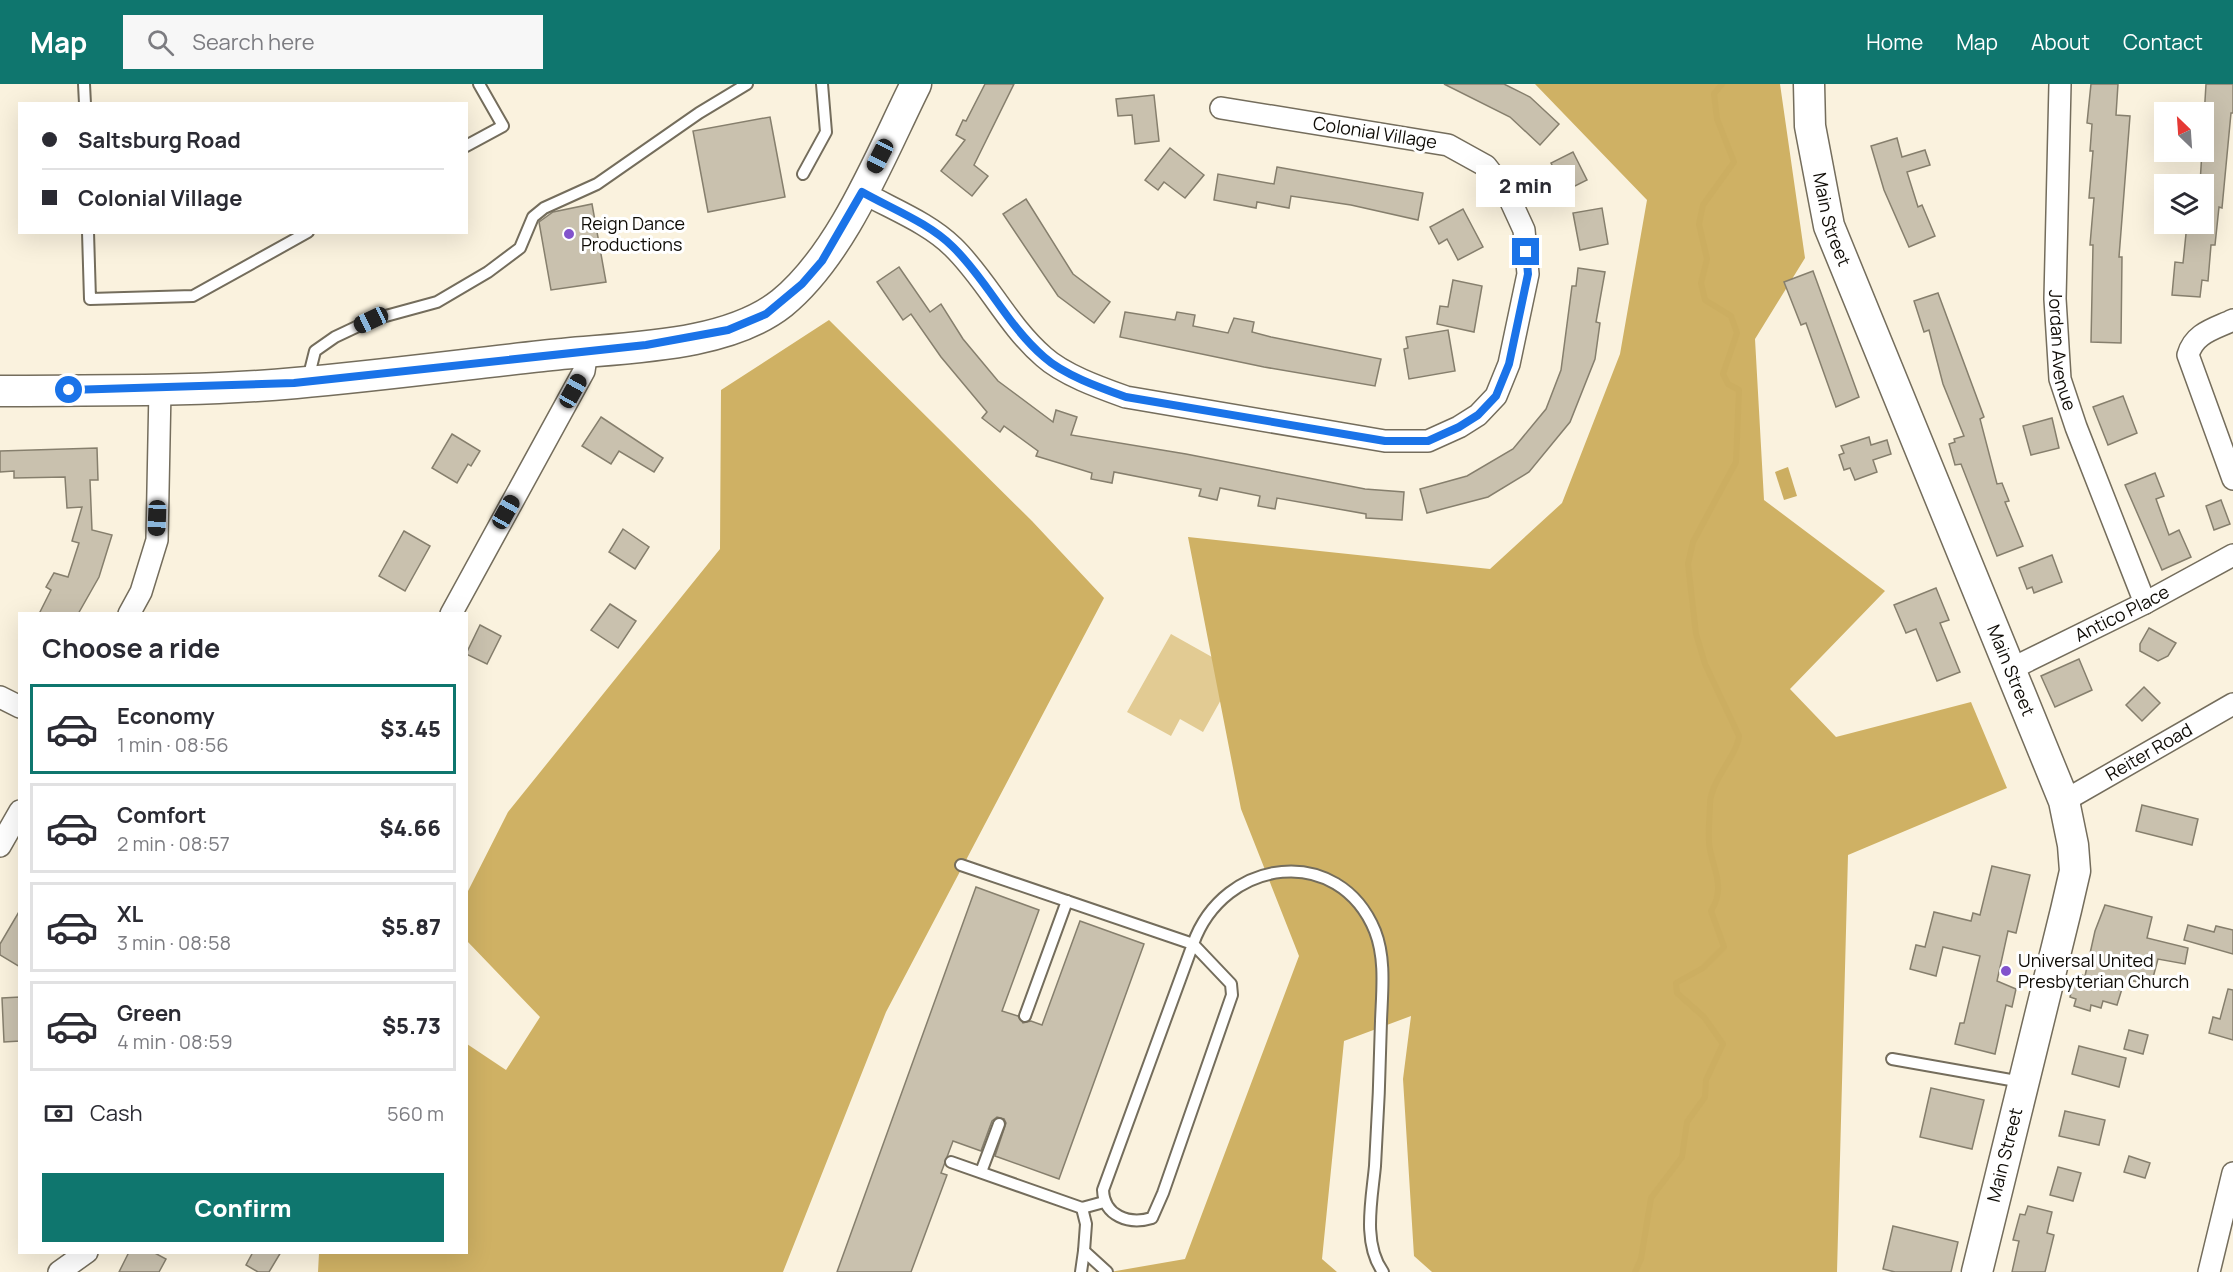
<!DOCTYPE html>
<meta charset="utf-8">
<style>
:root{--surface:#fff;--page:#f7f7f7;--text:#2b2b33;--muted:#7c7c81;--line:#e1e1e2;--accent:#0f766e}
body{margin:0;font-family:Manrope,sans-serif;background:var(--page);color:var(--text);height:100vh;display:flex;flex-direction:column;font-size:22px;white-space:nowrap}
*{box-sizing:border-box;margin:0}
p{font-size:20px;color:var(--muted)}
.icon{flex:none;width:33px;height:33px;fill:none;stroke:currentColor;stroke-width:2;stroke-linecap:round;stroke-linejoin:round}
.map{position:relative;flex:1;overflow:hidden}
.side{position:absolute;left:18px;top:528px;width:450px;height:642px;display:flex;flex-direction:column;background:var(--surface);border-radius:0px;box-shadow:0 6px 24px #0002}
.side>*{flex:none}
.top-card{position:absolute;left:18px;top:18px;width:450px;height:132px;border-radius:0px;box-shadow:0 6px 24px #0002;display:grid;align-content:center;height:132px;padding:0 24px;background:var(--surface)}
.needle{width:39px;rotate:335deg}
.controls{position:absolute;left:2154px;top:18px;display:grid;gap:12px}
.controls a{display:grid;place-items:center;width:60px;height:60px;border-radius:0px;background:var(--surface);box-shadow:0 6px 24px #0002;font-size:30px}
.end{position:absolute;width:27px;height:27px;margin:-14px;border:8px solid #1a73e8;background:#fff;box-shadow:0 0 0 3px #fff}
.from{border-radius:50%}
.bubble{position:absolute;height:42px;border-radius:0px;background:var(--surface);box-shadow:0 6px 24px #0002;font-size:20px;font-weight:800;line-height:42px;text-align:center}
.car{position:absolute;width:18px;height:36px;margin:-18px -9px;border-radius:8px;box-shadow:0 0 4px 2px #0007;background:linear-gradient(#222 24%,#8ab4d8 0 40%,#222 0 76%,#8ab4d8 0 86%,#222 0)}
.top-card b{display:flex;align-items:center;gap:21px;height:57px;font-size:22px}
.top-card b+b{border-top:2px solid var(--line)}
.top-card i{width:15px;height:15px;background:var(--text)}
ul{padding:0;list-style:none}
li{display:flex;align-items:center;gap:18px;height:90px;margin:0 12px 9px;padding:0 12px;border:3px solid var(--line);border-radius:0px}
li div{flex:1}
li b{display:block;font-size:22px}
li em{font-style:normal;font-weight:800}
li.on{border-color:var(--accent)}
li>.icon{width:54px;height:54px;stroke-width:1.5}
h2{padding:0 24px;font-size:27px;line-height:72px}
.pay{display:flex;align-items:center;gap:15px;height:66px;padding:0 24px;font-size:22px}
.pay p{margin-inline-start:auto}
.button{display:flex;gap:12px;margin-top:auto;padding:12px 24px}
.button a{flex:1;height:69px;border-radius:0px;background:var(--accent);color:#fff;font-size:24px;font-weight:800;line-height:69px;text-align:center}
header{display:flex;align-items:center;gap:36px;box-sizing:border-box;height:84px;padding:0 30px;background:var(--accent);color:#fff}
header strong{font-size:28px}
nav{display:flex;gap:33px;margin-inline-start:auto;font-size:21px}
.search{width:420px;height:54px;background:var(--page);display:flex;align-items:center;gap:15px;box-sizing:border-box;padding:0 21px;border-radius:0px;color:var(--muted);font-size:22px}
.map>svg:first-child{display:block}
</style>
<header>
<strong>Map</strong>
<div class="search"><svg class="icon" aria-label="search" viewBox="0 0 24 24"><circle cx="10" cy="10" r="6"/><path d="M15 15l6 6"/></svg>Search here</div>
<nav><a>Home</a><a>Map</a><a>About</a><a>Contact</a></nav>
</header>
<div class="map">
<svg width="2233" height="1188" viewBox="0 0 2233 1188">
<rect width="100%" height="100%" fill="#faf2de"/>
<path fill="#e2cb93" d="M1171,550l66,37 -34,61 -23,-13 -9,17 -44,-24z"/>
<g fill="#cfb164">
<path d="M1535,0h245l25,174 -50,81 9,161 121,91 -95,98 46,48 135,-35 36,86 -159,67 -11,417h-405l-18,-16 -11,-177 8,-63 -67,25 -22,218 15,13h-227l75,-13 114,-303 -58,-147 -53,-272 302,32 72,-66 58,-149 27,-154z"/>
<path d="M829,236l203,201 72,77 -218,414 -103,260h-465l1,-19 147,-1 1,-208 39,26 34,-53 -73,-76v-48l41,-81 212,-263 1,-159z"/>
</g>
<path fill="#ccae61" d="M1788,383l9,29 -13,4 -9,-28z"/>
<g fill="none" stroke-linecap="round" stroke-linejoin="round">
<path stroke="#ccae61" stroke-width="6" d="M1635,1188l6,-13 10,-61 31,-41 5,-35 18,-25 1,-17 17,-36 -19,-27 -27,-24 -1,-10 27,-15 21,-21 -13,-36c14,-22 4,-38 -1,-61 -3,-14 0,-33 0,-47 2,-25 27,-47 29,-67l-34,-72 -9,-30 -8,-70 5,-22 43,-80 3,-72 -11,-6 -5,-10 14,-41 -6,-17 -26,-16 -4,-17 6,-24 -8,-35 4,-19 31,-43 -17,-43 -3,-25 8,-10"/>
</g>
<g fill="#c9c1ae" stroke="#867f6d" stroke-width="1.5">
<path d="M985,0h29l-40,81 14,11 -16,20 -31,-25 24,-31 -9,-5 7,-15 3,1z"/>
<path d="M1444,0h60l26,13 29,27 -19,21 -30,-28z"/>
<path d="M2091,0h27l-2,31 14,1 -11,141h3l-1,86 -30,-1 2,-97h-3l4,-47h-5l4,-47h-3l2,-27 -5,-1z"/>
<path d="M2206,0h27v29h-2l-9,95 -3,-1 -4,38h-4l-3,36 -6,-1 -2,17 -28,-2 3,-33 8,1 4,-39h17v-40h-4z"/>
<path d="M1154,11l5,46 -24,3 -3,-29 -14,1 -2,-17z"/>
<path d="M770,33l15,80 -77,15 -15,-81z"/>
<path d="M1897,54l5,19 23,-7 5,15 -23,7 11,35 4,-2 13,31 -26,11 -25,-57 -13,-44z"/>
<path d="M1170,64l34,27 -19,23 -21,-16 -6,8 -13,-10z"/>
<path d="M1573,68l14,28 -22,11 -14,-28z"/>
<path d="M1277,83l146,26 -5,27 -67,-15 -60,-9 -2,12 -32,-6 -1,6 -42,-8 4,-26 56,10z"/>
<path d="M1026,115l47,75 37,28 -16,21 -36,-27 -55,-82z"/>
<path d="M592,120l14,78 -55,8 -12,-68 14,-10z"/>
<path d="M1602,124l6,36 -28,6 -7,-37z"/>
<path d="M1463,125l20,38 -25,13 -11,-21 -8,5 -9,-17z"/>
<path d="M899,183l31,45 11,-8 22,35 35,42 55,41 3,-12 21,7 -6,18 115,19 179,35 39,3 -2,28 -36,-2v-4l-89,-16 -2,11 -17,-3 2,-10 -40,-8 -3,12 -18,-4 2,-7 -87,-17 -2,11 -21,-4 1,-6 -56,-17 2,-5 -34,-25 -4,6 -18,-14 5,-6 -46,-55 -30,-43 -8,6 -26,-38z"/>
<path d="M1578,184l27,4 -9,50 4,1 -5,36 -25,63 -41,50 -41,25 -61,16 -7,-24 47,-13 46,-27 33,-40 15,-39 11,-84h4z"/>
<path d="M1813,187l46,126 -23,10 -30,-84 -5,2 -17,-43z"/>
<path d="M1453,196l29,6 -8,46 -37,-8 3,-18 8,1z"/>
<path d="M1938,209l46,124 -4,2 17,65 5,-1 7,18 -4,1 18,44 -26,10 -36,-92 -6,1 -6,-21 6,-2 -1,-3 10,-3 -21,-52 -14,-54 -5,2 -10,-31z"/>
<path d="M1125,228l50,8 2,-8 18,3 -2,11 35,7 6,-15 20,4 -2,10 19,5 110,22 -6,27 -111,-19 -144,-30z"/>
<path d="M1448,246l7,41 -46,8 -5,-30 4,-1 -2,-11z"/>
<path d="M2123,312l14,37 -29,12 -15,-38z"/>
<path d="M601,333l62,41 -9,14 -35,-21 -8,13 -29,-18z"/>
<path d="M2052,334l7,30 -28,7 -8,-29z"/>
<path d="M452,350l28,17 -9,15 -3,-2 -11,19 -25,-15z"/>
<path d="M1869,353l2,8 16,-5 4,14 -18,6 4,12 -22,8 -5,-12 -6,2 -5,-15 5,-2 -3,-7z"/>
<path d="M97,364l1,32h-8l2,50 20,5 -13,42 -21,37h-39l12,-24 -5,-3 8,-14 14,4 11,-34 -7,-2 10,-34 -15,1 -2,-31 -51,1v-7l-14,1v-21z"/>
<path d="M2155,389l9,23 -8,3 13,36 10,-5 12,27 -29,13 -37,-85z"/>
<path d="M2221,416l9,24 -16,6 -8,-24z"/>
<path d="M623,445l26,18 -14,22 -26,-17z"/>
<path d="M404,447l26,15 -25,45 -26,-15z"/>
<path d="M2052,471l10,27 -28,11 -2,-6 -5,2 -8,-21z"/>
<path d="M1936,504l13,32 -9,3 20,49 -23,9 -21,-52 -10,4 -12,-28z"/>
<path d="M610,520l26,17 -18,27 -27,-18z"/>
<path d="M480,541l21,11 -14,28 -21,-10z"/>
<path d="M2149,544l27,15 -8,13 -10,5 -18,-10v-7z"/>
<path d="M2079,575l13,31 -37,17 -14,-31z"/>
<path d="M2144,603l16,16 -18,18 -16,-16z"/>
<path d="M2142,721l56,14 -6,26 -56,-14z"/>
<path d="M1992,782l38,9 -14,58 -8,-2 -11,50 19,8 -4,18 -6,-2 -11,49 -40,-10 5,-21h4l16,-67 -37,-9 -7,29 -26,-7 6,-24 9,2 9,-35 37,9 2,-8 7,2z"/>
<path d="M976,803l63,23 -37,101 16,5 5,7 8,-2 11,4 38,-104 64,23 -85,235 -64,-23 11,-33 -2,-4 -7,-2 -5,4 -11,30 -28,-10 -12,32 6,2 -36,97h-74z"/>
<path d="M2105,821l47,12 -5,21 41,10 -3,16 -27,-5 -7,26 -26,-6 -8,26 -14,-4 -2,7 -10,-3 -1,6 -16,-5 2,-7 -6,-2 4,-16 4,2 3,-8 4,1 10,-45z"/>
<path d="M20,826v57l-20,-12v-11z"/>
<path d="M2188,841l26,7 2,-6 17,4v24l-49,-14z"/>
<path d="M2228,905l5,1v50l-24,-7 4,-16 7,2z"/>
<path d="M20,913v44l-16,1 -2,-44z"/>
<path d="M2129,946l19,5 -5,19 -19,-5z"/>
<path d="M2079,962l47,12 -7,29 -47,-13z"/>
<path d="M1931,1004l53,12 -12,49 -52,-12z"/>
<path d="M2065,1027l40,9 -6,25 -40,-9z"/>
<path d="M2129,1072l21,7 -5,15 -21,-6z"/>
<path d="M2058,1083l23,6 -8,28 -23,-6z"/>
<path d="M2028,1122l24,6 -5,21 7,2 -9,37h-33l7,-31 -6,-1 7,-26 5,1z"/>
<path d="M1893,1142l65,16 -7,30h-56l-12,-3z"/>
<path d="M129,1168h24l13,7 -7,13h-40z"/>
<path d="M253,1168h28l-12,20h-11l-12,-7z"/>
</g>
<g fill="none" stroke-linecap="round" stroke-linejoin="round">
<g stroke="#746d5c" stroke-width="14">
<g id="lane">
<path d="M84,0l1,20"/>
<path d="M466,62l37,-20 -24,-42"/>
<path d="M803,90l23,-42 -4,-48"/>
<path d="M88,148l2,67 103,-3 115,-64"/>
<path d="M308,295l7,-28 20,-14 36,-17 66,-18 51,-30 32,-24 13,-31 11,-9 53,-24 102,-71 48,-29"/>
<path d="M961,781l232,79 38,40 1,11 -69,198 -11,25c-23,7 -48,-2 -49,-28l90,-246c31,-87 146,-101 182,-13 11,28 7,61 6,90 -1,49 -3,97 -6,145 -3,33 -13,77 8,106"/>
<path d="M1025,932l42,-115"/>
<path d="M1892,975l130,23"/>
<path d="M951,1078l131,46 22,-6"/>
<path d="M981,1088l18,-48"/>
<path d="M1082,1124l4,16 -2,27 23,21"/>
<path d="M1081,1188l3,-21"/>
</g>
</g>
<g stroke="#746d5c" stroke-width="24">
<g id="street">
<path id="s1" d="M2060,0l-5,215 5,80 16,48 69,176"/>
<path d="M862,108c30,17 67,31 91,55 34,33 54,78 91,110 20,18 57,31 82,40l259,44h43l31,-14 19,-12 18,-19 13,-32 19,-90 -4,-44 -17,-37 -21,-27 -38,-21 -227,-37"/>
<path d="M2233,236c-19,9 -39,13 -45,35l45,124"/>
<path d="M129,530l12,-22 16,-52 3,-151"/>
<path d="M451,530l133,-243 3,-20"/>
<path id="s2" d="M2011,585l134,-66 88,-48"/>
<path d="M0,613l20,10"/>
<path id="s3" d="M2064,717l169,-97"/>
<path d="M0,762l20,-35"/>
<path d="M59,1188l28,-20"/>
<path d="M2209,1188l24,-99"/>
</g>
</g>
<g stroke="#746d5c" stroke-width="33">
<g id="secondary">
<path id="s4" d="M1809,0l1,42 19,100 235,575 9,44 2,26 -9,39 -89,362"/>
<path d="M0,307c98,-1 198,1 296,-8 82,-7 164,-18 246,-27 73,-9 181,-6 240,-53 61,-50 99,-149 134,-219"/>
</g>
</g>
<use href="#lane" stroke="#fff" stroke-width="10"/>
<use href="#street" stroke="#fff" stroke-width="21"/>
<use href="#secondary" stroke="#fff" stroke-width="30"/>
</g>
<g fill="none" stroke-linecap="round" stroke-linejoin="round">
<path stroke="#1a73e8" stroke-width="8" d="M69,306l225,-7 352,-38 82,-15 38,-16 36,-30 20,-23 40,-69c30,17 67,31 91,55 34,33 54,78 91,110 20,18 57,31 82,40l259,44h43l31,-14 19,-12 18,-19 13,-32 19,-90 -2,-22"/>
</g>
<g fill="#8253cc" stroke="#fff" stroke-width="2">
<circle cx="569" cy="150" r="6"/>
<circle cx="2006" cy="887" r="6"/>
</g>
<g text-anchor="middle" stroke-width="6" stroke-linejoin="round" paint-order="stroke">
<g font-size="18" fill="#0f0c06" stroke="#fff">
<text transform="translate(1375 49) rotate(9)" y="6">Colonial Village</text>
<text dy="6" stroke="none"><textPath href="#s4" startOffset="138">Main Street</textPath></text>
<text dy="6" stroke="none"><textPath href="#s1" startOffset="267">Jordan Avenue</textPath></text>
<text dy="6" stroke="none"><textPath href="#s2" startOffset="124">Antico Place</textPath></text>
<text dy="6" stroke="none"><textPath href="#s4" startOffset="624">Main Street</textPath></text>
<text dy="6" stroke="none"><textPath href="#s3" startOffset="98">Reiter Road</textPath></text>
<text transform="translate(2005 1071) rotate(-76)" y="6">Main Street</text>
</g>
<g font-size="18" fill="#0f0c06" stroke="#fff" text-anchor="start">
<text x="581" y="146">Reign Dance<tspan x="581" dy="21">Productions</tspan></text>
<text x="2018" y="883">Universal United<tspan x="2018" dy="21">Presbyterian Church</tspan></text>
</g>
</g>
</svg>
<div class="controls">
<a><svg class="needle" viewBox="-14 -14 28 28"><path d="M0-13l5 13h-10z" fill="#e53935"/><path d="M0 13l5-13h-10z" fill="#7c7c81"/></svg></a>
<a><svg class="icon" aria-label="layers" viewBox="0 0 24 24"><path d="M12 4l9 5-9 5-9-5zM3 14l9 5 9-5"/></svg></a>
</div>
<i class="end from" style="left:69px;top:306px"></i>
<i class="end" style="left:1526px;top:168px"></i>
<div class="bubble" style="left:1476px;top:81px;width:99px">2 min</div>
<i class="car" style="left:880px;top:72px;rotate:207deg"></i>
<i class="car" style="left:371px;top:236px;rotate:245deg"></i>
<i class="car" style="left:573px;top:307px;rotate:29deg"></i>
<i class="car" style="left:506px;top:428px;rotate:29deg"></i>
<i class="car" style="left:157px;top:434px;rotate:182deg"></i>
<div class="top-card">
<b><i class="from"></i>Saltsburg Road</b>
<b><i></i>Colonial Village</b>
</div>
<section class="side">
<h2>Choose a ride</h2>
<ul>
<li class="on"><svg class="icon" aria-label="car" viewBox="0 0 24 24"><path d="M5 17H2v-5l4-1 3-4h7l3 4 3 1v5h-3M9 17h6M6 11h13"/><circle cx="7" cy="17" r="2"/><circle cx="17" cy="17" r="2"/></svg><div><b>Economy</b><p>1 min · 08:56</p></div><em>$3.45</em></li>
<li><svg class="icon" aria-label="car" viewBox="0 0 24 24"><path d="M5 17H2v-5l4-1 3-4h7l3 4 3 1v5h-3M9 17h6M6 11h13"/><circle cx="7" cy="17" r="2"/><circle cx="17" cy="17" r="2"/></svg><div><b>Comfort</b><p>2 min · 08:57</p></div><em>$4.66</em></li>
<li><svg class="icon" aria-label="car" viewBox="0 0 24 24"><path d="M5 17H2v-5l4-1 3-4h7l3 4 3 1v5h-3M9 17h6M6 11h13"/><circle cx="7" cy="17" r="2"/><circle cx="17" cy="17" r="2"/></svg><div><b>XL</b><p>3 min · 08:58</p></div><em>$5.87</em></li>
<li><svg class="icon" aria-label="car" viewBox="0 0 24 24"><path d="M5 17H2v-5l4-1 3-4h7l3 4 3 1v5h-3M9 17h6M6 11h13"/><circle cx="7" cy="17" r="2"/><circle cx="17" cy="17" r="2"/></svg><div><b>Green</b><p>4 min · 08:59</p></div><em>$5.73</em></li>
</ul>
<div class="pay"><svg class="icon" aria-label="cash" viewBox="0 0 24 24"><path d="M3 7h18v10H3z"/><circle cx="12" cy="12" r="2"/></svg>Cash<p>560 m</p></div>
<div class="button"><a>Confirm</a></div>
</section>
</div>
